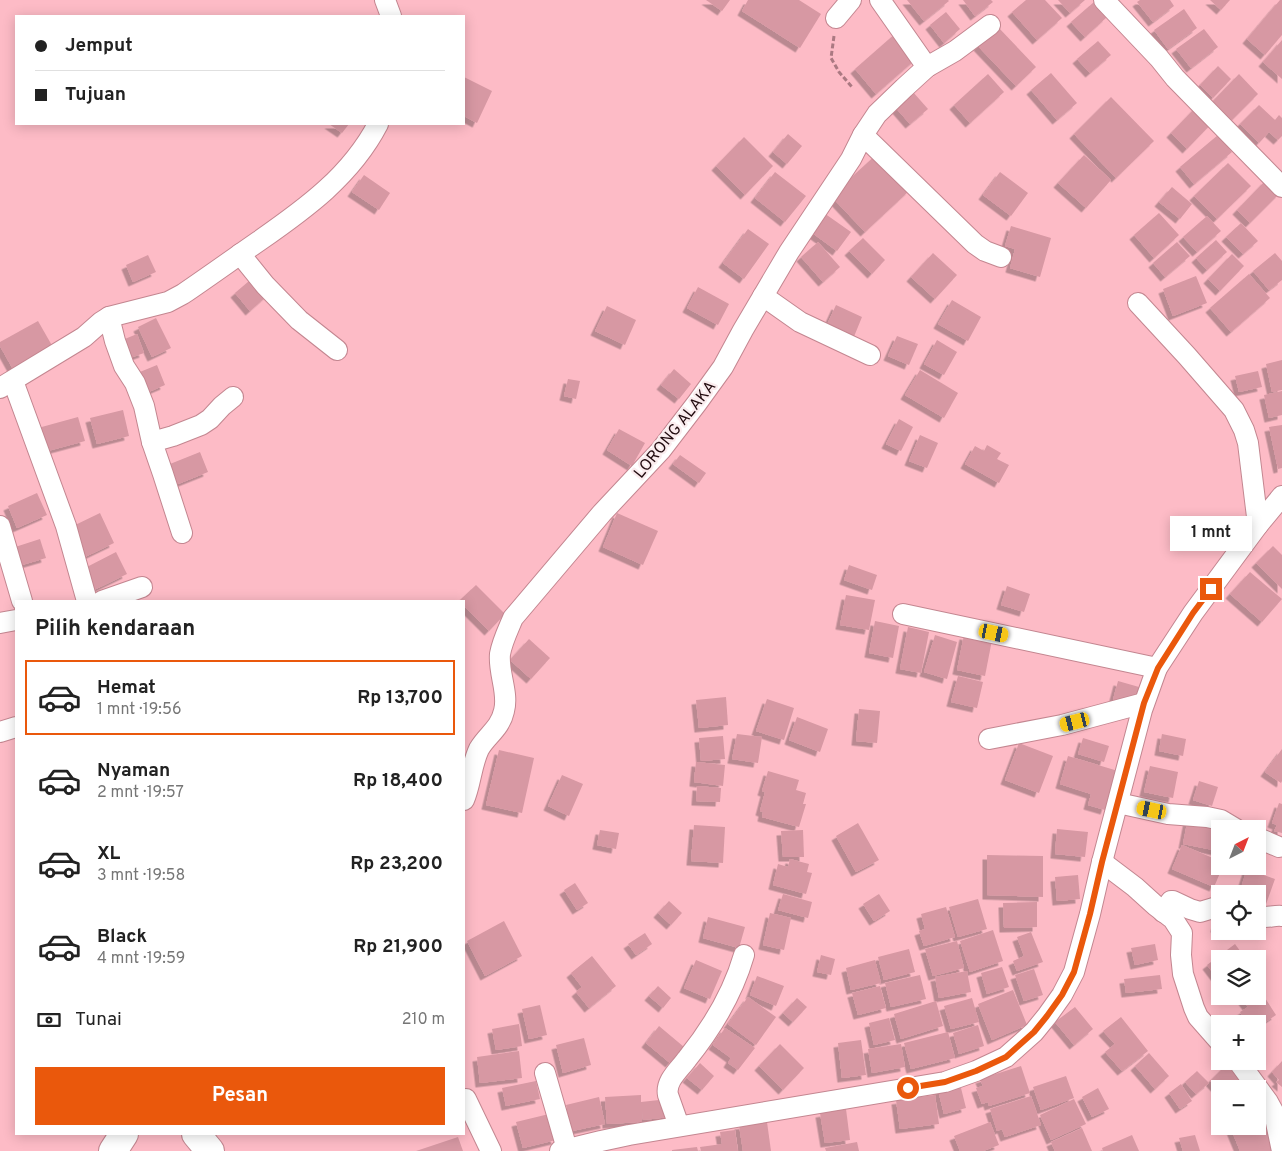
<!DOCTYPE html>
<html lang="id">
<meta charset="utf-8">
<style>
:root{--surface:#fff;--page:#f2f2f2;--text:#222;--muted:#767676;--line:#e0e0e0;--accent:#ea580c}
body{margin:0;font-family:Overpass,sans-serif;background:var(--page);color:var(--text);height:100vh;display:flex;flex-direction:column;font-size:19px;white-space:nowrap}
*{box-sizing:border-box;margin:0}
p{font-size:16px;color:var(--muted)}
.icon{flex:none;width:28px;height:28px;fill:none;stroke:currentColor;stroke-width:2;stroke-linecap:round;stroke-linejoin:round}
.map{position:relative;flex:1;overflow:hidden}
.details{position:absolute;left:15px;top:600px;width:450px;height:535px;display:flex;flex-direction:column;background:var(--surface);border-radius:0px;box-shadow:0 2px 12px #0003}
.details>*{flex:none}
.top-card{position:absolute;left:15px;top:15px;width:450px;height:110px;border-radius:0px;box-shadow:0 2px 12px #0003;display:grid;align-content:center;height:110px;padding:0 20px;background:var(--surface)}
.needle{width:32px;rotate:42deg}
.tools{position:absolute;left:1211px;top:820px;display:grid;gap:10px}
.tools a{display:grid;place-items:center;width:55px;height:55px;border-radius:0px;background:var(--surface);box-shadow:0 2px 12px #0003;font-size:25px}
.end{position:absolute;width:22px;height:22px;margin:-11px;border:6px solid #ea580c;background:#fff;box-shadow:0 0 0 2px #fff}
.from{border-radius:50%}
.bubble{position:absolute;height:35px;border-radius:0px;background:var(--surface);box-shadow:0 2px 12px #0003;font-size:16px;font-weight:700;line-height:35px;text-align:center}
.car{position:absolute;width:15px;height:30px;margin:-15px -8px;border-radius:6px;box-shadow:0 0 4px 1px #0007;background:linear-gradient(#f5c518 24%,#345 0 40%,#f5c518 0 76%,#345 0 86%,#f5c518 0)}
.top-card b{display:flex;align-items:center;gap:18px;height:48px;font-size:19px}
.top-card b+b{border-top:1px solid var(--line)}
.top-card i{width:12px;height:12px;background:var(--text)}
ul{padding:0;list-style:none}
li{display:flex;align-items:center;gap:15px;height:75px;margin:0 10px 8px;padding:0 10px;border:2px solid transparent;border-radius:0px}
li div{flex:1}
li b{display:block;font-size:19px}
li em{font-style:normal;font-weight:700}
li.active{border-color:var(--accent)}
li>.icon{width:45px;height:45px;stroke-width:1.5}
h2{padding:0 20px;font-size:22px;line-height:60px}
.pay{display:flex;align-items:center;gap:12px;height:55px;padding:0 20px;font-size:19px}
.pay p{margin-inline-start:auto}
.action{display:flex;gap:10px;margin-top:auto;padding:10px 20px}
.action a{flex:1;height:58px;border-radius:0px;background:var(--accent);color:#fff;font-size:20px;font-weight:700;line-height:58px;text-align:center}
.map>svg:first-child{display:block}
</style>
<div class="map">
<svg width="1282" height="1151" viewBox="0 0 1282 1151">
<defs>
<filter id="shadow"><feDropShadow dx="-4.5" dy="4.5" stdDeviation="0" flood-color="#0004"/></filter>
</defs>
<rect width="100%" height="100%" fill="#fdbbc6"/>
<g fill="#d798a3" filter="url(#shadow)">
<path d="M706,0h24l-8,11z"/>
<path d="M748,0h51l22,14 -21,34 -58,-37z"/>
<path d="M907,0h41l1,1 -25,20z"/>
<path d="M963,0h28l2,2 -18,14z"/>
<path d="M1026,0h19l17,18 -25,22 -25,-28z"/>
<path d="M1058,0h27l-15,13z"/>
<path d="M1140,0h30l4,6 -21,16 -16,-20z"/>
<path d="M1210,0h20l-9,10z"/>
<path d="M1280,0h2v35l-17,20 -18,-16z"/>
<path d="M1094,2l13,15 -22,20 -14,-15z"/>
<path d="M1184,9l13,19 -29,21 -14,-19z"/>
<path d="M946,12l14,17 -16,14 -14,-18z"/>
<path d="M998,27l38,40 -20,19 -38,-40z"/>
<path d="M1204,29l14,18 -27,21 -15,-19z"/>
<path d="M896,33l21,25 -41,36 -21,-25z"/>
<path d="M1282,40v39l-19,-17z"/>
<path d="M1098,41l13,14 -21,18 -13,-14z"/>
<path d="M1218,66l13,13 -18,19 -13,-13z"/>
<path d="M1051,73l26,30 -20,17 -26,-30z"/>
<path d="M988,74l16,18 -34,31 -16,-18z"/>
<path d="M1239,74l19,20 -26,26 -19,-19z"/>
<path d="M464,77l28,14 -15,32 -13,-7z"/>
<path d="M913,92l15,17 -18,15 -14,-16z"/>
<path d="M1111,97l43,44 -38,37 -42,-44z"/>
<path d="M1198,105l16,16 -27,28 -16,-16z"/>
<path d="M1259,105l16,15 4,-5 3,3v18l-4,4 -9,-8 -10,11 -19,-19z"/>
<path d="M329,124h20l-7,9z"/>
<path d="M788,134l14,12 -15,18 -14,-12z"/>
<path d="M1218,135l14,17 -38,32 -14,-17z"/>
<path d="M744,137l29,29 -28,29 -29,-29z"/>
<path d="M877,154l33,36 -45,42 -34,-36z"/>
<path d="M1084,155l27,25 -25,28 -28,-25z"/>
<path d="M1228,163l23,23 -34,33 -23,-23z"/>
<path d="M775,172l31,24 -21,26 -30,-24z"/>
<path d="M1000,172l28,21 -17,23 -28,-21z"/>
<path d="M364,175l26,18 -11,17 -27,-18z"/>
<path d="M1266,180l14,13 -30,30 -13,-13z"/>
<path d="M1172,187l20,17 -12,15 -21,-17z"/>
<path d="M824,213l27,19 -14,19 -26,-19z"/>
<path d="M1159,213l20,22 -25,23 -20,-23z"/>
<path d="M1207,216l14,15 -24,21 -14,-15z"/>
<path d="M1241,223l17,18 -15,13 -17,-17z"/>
<path d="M1011,226l40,12 -11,39 -30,-9 5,-19 -10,-3z"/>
<path d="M748,229l21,15 -25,35 -21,-16z"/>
<path d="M863,238l22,22 -13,14 -23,-23z"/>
<path d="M1216,240l11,12 -20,18 -11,-12z"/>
<path d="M818,242l22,25 -17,15 -22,-25z"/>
<path d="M1177,242l13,14 -25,21 -12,-14z"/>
<path d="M933,253l24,22 -22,24 -24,-22z"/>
<path d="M1275,253l7,8v19l-13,10 -16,-19z"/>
<path d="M1232,254l12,12 -24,25 -12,-12z"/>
<path d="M148,255l8,17 -23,10 -7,-17z"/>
<path d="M1249,274l21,24 -39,34 -21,-24z"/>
<path d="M255,276l15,17 -20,18 -15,-18z"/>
<path d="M1196,276l11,27 -34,13 -10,-27z"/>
<path d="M698,287l31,17 -11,21 -31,-17z"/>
<path d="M952,300l29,17 -13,24 -30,-17z"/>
<path d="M836,305l26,12 -9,22 -27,-12z"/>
<path d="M607,306l29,14 -11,25 -30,-14z"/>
<path d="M156,318l15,30 -19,9 -14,-30z"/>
<path d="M38,321l16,28 -40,22 -14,-25v-4z"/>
<path d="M137,334l7,19 -17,6 -7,-18z"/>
<path d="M897,336l21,8 -9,21 -21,-9z"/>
<path d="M937,340l20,12 -13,23 -20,-11z"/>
<path d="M1282,360v30l-10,2 -6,-28z"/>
<path d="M157,365l8,20 -21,9 -9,-20z"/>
<path d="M674,369l17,15 -12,15 -18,-14z"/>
<path d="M920,370l38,23 -14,25 -39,-23z"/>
<path d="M1258,371l4,16 -23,5 -4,-16z"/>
<path d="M568,379l12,2 -4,18 -12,-3z"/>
<path d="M1282,391v24l-13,3 -5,-23z"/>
<path d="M123,410l6,26 -32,8 -7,-26z"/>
<path d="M78,417l7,24 -41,11 -6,-24z"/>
<path d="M899,419l14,8 -12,24 -15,-7z"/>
<path d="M1282,425v43l-4,1 -9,-42z"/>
<path d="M619,429l26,14 -13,23 -25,-16z"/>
<path d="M920,435l18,8 -11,25 -18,-7z"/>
<path d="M987,445l14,8 -4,6 12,6 -10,18 -34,-19 10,-18 9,5z"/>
<path d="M200,452l8,20 -35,14 -8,-20z"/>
<path d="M680,455l26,18 -7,10 -26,-19z"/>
<path d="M37,493l10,22 -30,13 -9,-22z"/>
<path d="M100,513l14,30 -29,14 -14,-30z"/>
<path d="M617,513l41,18 -15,34 -40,-18z"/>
<path d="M40,539l6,19 -31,9 -6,-18z"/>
<path d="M1273,546l9,9v34l-26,-26z"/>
<path d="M116,552l11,22 -33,16 -11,-21z"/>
<path d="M849,565l28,10 -5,15 -28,-10z"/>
<path d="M1250,572l32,27 -20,23 -32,-28z"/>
<path d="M476,585l29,29 -16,17 -25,-25v-5h-5z"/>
<path d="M1007,586l23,8 -6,18 -23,-7z"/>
<path d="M846,595l29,5 -6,30 -29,-5z"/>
<path d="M875,621l24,5 -6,32 -24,-5z"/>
<path d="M908,627l21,5 -8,41 -21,-4z"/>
<path d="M935,635l22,7 -10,37 -23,-7z"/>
<path d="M964,635l28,5 -7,36 -28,-6z"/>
<path d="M529,639l21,19 -19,21 -21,-19z"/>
<path d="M958,676l25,6 -6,26 -26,-6z"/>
<path d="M1118,681l21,6 -4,18 -22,-5z"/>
<path d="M726,697l2,28 -29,3 -3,-28z"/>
<path d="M767,699l27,9 -10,32 -28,-9z"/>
<path d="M859,709l21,2 -3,32 -21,-2z"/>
<path d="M797,717l31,12 -8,23 -31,-12z"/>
<path d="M737,734l25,3 -4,26 -26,-4z"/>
<path d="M1162,734l24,5 -3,17 -24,-5z"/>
<path d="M723,736l2,23 -24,2 -2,-23z"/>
<path d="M1083,738l26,8 -5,16 -26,-8z"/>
<path d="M1019,743l34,13 -14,37 -34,-13z"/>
<path d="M1282,749v32l-1,2 -16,-11z"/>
<path d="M499,750l35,8 -12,55 -36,-8z"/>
<path d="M1068,756l50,15 -13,39 -17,-5 3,-11 -31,-10z"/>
<path d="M696,762l29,3 -2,21 -29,-4z"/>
<path d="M1150,766l28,6 -5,26 -29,-6z"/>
<path d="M768,771l31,9 -3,10 10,3 -3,11h3l-7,23 -37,-10 1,-5 -3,-1 5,-19 -3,-1z"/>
<path d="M562,775l21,9 -14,32 -21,-10z"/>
<path d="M1199,781l19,6 -6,19 -19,-6z"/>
<path d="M697,786l24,2 -1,14 -24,-1z"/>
<path d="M1279,803l3,1v29l-8,-2 3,-6 -5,-2z"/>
<path d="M1188,818l32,11v9l-2,13 -35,-7z"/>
<path d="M858,823l21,37 -23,12 -20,-36z"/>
<path d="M694,825l31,2 -2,36 -32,-2z"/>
<path d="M1057,829l31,3 -3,25 -30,-3z"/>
<path d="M600,830l19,3 -3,16 -19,-4z"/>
<path d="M803,830l1,27h-21l-2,-26z"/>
<path d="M1182,845l38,16v5h3l-9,21 -42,-18z"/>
<path d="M987,855l56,1v41l-56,-2z"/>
<path d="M790,859l19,5 -2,8 5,1 -6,21 -33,-9 5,-21 10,3z"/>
<path d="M1247,869l28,10 -10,28 -7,-2v-11h-19z"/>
<path d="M1078,875l2,24 -23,2 -2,-24z"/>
<path d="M575,883l13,20 -11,7 -13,-20z"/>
<path d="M783,894l29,8 -4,16 -30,-8z"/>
<path d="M879,894l11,17 -16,10 -11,-17z"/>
<path d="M978,899l9,30 -29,8 -9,-30z"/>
<path d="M669,901l13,12 -11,12 -13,-12z"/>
<path d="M1037,902v25l-33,1 -1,-25z"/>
<path d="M946,907l9,30 -31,9 -5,-15 6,-2 -4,-15z"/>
<path d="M1219,911h1v18l-5,-1z"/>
<path d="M770,913l21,5 -7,32 -21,-5z"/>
<path d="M708,917l37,10 -6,21 -36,-10z"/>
<path d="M504,921l18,35 -37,20 -18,-35z"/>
<path d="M993,930l10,31 -33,11 -10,-31z"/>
<path d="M1031,932l12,30 -26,9 -4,-10 11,-5 -7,-19z"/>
<path d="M645,933l7,11 -16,11 -8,-11z"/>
<path d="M957,941l7,27 -31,8 -8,-27z"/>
<path d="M1155,944l3,16 -23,5 -4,-17z"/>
<path d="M1235,944l11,15h-26v23l-13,-17z"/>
<path d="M909,949l6,23 -31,8 -6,-23z"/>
<path d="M821,955l14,4 -4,16 -14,-3z"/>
<path d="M592,956l24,30 -27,22 -13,-16 6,-5 -11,-14z"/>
<path d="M696,960l26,11 -12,28 -26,-11z"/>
<path d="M875,960l6,23 -30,7 -5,-22z"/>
<path d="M1002,967l7,20 -22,7 -6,-21z"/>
<path d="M1034,969l9,26 -19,6 -9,-26z"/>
<path d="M967,971l4,21 -32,6 -4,-21z"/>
<path d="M920,975l6,24 -35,8 -6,-24z"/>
<path d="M1160,975l2,14 -36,4 -2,-14z"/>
<path d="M757,976l27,10 -8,20 -26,-11z"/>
<path d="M658,986l13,12 -8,10 -14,-12z"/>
<path d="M880,986l6,22 -28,7 -6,-22z"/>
<path d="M1258,987l18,28 -18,12v-3h-10l-8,-12 8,-5 -8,-11h18z"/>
<path d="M1013,990l14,35 -35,15 -14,-36z"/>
<path d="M748,997l28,20 -20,28 -28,-21z"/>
<path d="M797,998l10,9 -14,15 -10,-9z"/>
<path d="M972,998l7,24 -28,7 -7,-23z"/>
<path d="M936,1001l7,25 -42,13 -7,-25z"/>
<path d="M540,1005l7,30 -18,4 -7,-30z"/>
<path d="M1075,1007l18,22 -19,16 -19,-23z"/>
<path d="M1121,1017l27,34 -26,20 -17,-19 10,-8 -12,-13z"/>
<path d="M889,1018l6,22 -21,5 -5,-22z"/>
<path d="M519,1024l3,22 -26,4 -4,-21z"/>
<path d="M978,1025l6,21 -25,8 -6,-21z"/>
<path d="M659,1026l25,21 -14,16 -24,-20z"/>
<path d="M725,1028l30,20 -17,22 -10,-7 3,-5 -18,-13z"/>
<path d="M948,1032l7,26 -44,11 -7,-26z"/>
<path d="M584,1038l7,27 -28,8 -7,-28z"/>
<path d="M861,1040l5,35 -24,3 -4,-35z"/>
<path d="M780,1044l24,24 -21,22 -24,-24z"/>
<path d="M901,1044l4,23 -33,6 -4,-24z"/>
<path d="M519,1051l3,27 -42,5 -3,-26z"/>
<path d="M1149,1053l20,23 -14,13 -20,-23z"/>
<path d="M1282,1061v26l-6,-5 3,-2 -7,-8z"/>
<path d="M700,1063l14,13 -12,14 -15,-12z"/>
<path d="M1226,1065l19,20 -4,4h-21v3l-10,-11z"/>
<path d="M1021,1066l9,27 -41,13 -1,-4 -6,2 -6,-16 7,-2 -3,-7z"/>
<path d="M1197,1071l12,12 -13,11 -11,-12z"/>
<path d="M1066,1076l8,22 -33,12 -8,-23z"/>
<path d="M536,1081l4,18 -34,7 -4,-18z"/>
<path d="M960,1084l6,24 -22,6 -6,-24z"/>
<path d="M1181,1084l11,17 -12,8 -11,-16z"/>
<path d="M1098,1088l11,21 -17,8 -10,-20z"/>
<path d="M641,1095v7l27,-3 2,18 -27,3 -1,-9v11l-35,2 -2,-27z"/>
<path d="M935,1095l4,29 -39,5 -4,-29z"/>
<path d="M1031,1096l10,29 -36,12 -3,-8 -5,2 -7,-22z"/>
<path d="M599,1097l6,27 -33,7 -6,-26z"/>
<path d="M1074,1099l12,25 -35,16 -11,-25z"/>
<path d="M846,1109l4,31 -25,3 -5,-30z"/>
<path d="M549,1114l7,26 -33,8 -7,-26z"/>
<path d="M1263,1116l15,35h-38l-9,-22 7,-3h20v-8z"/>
<path d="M767,1122l4,29h-28l-4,-26z"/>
<path d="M990,1122l9,23 -16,6h-23l-6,-15z"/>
<path d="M1082,1128l10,23h-37l-4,-9z"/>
<path d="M735,1130l3,21h-37l-1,-4 22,-3 -2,-12z"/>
<path d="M1132,1135l7,16h-36l-1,-3z"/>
<path d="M1195,1135l5,16h-17l-4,-13z"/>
<path d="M458,1137l5,14h-47z"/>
<path d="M857,1142l2,9h-33l-1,-3z"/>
<path d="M697,1147l1,4h-26v-1z"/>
</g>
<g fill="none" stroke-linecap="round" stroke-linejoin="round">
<g stroke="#c38690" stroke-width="22">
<g id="street">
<path d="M385,0l6,16"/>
<path d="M880,0l47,67"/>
<path d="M1104,0l55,58 16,20 107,109"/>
<path d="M836,18l15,-18"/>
<path d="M863,135l112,109 10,7 16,6"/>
<path d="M240,254l25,31 34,35 38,30"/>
<path d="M763,296l37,26 70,33"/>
<path d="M1138,303l49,53 47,54 10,20 4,13 10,82"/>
<path d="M109,317l6,24 9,25 11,17 9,23 8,36 11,32 19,59"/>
<path d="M13,381l53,145 21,75"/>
<path d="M0,388l84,-51 17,-15 8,-5 59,-15 15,-8c25,-17 50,-35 76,-53 46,-32 92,-65 119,-117"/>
<path d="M152,442l21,-6 28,-11 9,-6 12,-13 11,-9"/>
<path d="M0,526l22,75"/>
<path d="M102,601l40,-14"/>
<path d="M903,614l254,54"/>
<path d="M0,623l16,-3"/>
<path d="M0,732l16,-5"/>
<path d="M989,739l73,-14 82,-22"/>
<path d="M464,800c7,-16 7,-34 15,-51 8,-14 21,-20 25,-38 5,-18 -6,-38 -4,-57 2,-12 8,-24 13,-36l89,-105 59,-63 36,-47 26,-36 20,-37 46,-78 62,-93 12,-24 14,-21 27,-26 23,-21 28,-16 35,-26"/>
<path d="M1118,803l50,11 39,3 14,3 15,9"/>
<path d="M1258,838l21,9"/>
<path d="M1102,862l33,25 21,19 17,13 9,14 -1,22 2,19 11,34 4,9 22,25"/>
<path d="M1163,912l8,-11h2l17,8 10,3 20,-6"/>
<path d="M1258,916c8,3 15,-1 24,0"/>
<path d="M1238,1061l30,41 6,11 8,38"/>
<path d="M545,1073l22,76"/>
<path d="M466,1099l25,52"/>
<path d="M679,1126l-11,-31c-3,-14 11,-25 19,-36 25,-31 46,-66 57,-104"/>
<path d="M560,1151l41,-10 28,-6 316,-53 31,-11 30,-14 28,-25 13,-16 15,-21 12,-23 16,-58 12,-52 40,-152 15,-42 36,-55 65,-88 24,-29"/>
</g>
</g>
<g stroke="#c38690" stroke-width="30">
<g id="secondary">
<path d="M196,1134l14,17"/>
<path d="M113,1151l11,-17"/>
</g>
</g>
<path stroke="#ab7982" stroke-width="3" stroke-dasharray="5 2.5" stroke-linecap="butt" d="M834,36l-3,22 8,14 13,15"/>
<use href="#street" stroke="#fff" stroke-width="20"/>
<use href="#secondary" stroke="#fff" stroke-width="28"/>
</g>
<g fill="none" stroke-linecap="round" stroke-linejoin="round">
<path stroke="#ea580c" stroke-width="6" d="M908,1088l37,-6 31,-11 30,-14 28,-25 13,-16 15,-21 12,-23 16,-58 12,-52 42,-159 14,-35 35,-55 18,-24"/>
</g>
<g text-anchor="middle" stroke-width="4.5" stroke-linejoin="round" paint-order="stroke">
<g font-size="16" fill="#200a0e" stroke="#faecee">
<text transform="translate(674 429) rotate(-51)" y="6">LORONG ALAKA</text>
</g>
</g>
</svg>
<div class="tools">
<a><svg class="needle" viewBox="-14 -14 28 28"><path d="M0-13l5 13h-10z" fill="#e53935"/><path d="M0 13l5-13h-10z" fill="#767676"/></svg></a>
<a><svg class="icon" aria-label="locate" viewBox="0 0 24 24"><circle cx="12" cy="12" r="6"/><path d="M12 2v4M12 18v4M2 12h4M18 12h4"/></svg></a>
<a><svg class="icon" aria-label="layers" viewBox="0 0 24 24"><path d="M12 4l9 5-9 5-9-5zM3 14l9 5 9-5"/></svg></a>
<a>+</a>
<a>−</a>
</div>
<i class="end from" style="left:908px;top:1088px"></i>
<i class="end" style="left:1211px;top:589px"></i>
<div class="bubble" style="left:1170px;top:516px;width:82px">1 mnt</div>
<i class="car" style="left:994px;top:633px;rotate:102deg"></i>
<i class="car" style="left:1075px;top:722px;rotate:256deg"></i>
<i class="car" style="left:1152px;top:810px;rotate:282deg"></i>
<div class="top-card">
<b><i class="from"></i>Jemput</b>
<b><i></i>Tujuan</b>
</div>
<section class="details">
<h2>Pilih kendaraan</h2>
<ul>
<li class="active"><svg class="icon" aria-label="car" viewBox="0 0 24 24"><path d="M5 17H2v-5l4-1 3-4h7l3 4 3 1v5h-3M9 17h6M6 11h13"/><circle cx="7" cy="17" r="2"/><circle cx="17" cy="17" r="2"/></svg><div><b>Hemat</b><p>1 mnt · 19:56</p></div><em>Rp 13,700</em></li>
<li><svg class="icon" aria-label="car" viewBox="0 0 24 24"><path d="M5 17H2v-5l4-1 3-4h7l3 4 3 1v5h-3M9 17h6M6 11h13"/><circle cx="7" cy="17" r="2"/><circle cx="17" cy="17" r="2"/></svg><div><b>Nyaman</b><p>2 mnt · 19:57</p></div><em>Rp 18,400</em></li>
<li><svg class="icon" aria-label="car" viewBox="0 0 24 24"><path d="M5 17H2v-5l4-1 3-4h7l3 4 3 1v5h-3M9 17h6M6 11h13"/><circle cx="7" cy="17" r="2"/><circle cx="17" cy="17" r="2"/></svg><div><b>XL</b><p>3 mnt · 19:58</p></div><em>Rp 23,200</em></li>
<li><svg class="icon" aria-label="car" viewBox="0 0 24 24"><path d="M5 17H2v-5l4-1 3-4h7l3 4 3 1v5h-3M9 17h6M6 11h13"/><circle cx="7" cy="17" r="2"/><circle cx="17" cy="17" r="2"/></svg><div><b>Black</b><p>4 mnt · 19:59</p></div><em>Rp 21,900</em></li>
</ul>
<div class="pay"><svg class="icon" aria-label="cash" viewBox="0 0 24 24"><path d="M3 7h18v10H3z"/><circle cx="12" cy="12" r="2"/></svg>Tunai<p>210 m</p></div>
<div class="action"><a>Pesan</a></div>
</section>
</div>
